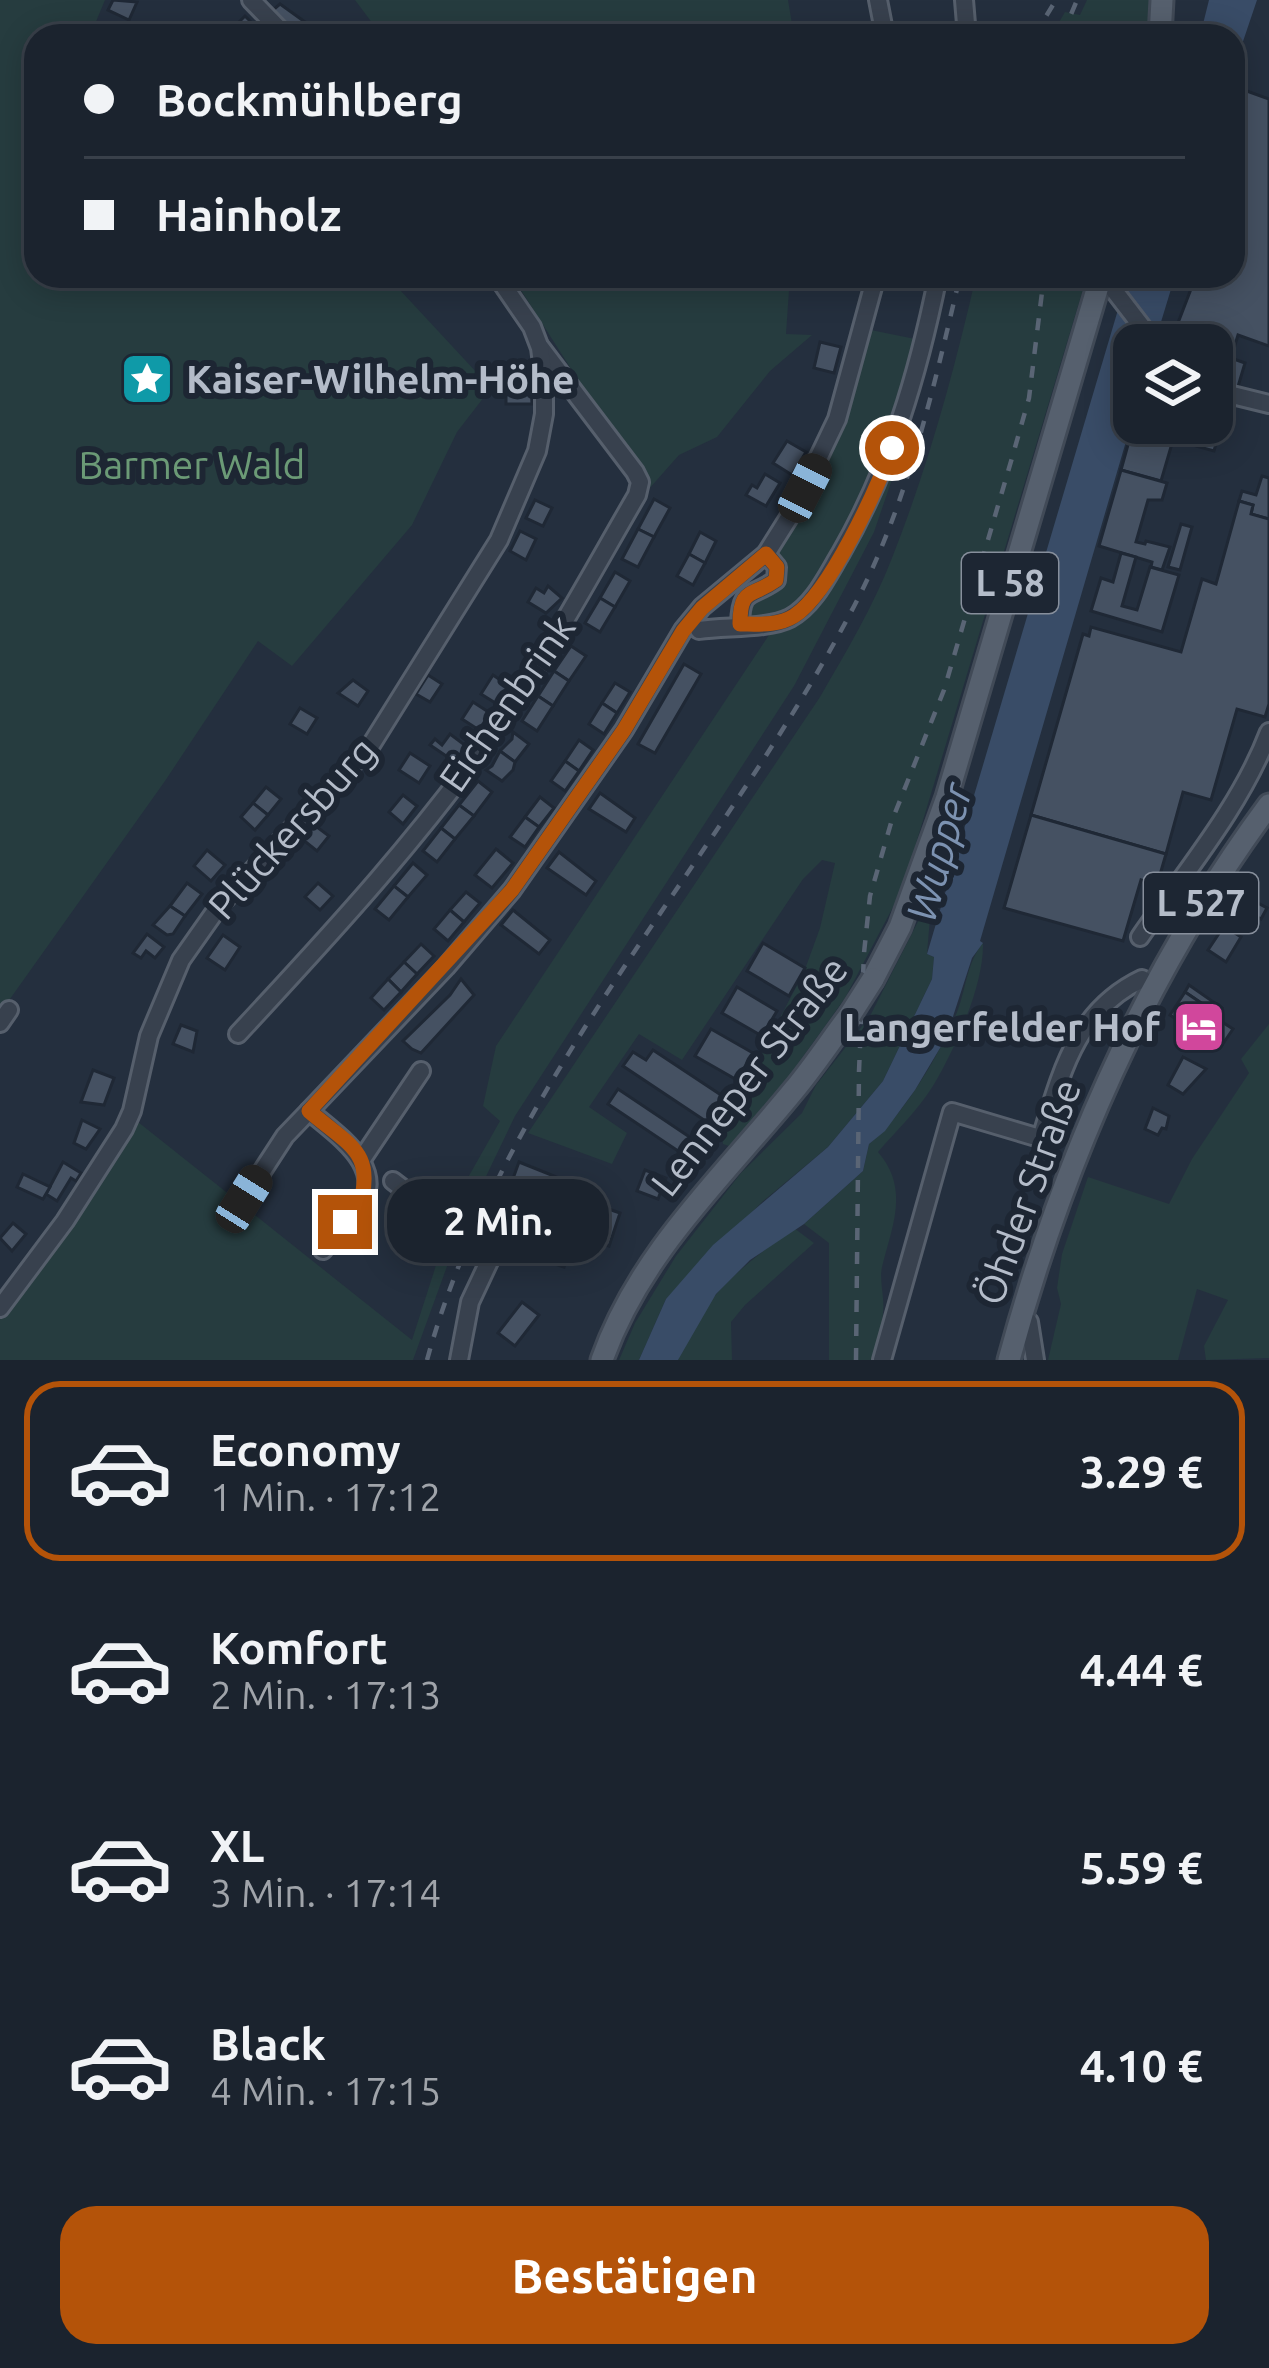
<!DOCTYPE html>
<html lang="de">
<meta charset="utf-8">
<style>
:root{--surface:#1b232e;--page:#242b36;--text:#f1f3f6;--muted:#a0a4aa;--line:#39404a;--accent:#b45309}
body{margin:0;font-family:Ubuntu,sans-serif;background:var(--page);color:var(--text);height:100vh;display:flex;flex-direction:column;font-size:45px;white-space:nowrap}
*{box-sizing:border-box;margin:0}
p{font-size:39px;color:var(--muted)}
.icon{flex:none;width:66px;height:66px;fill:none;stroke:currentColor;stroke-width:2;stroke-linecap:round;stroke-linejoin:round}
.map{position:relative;height:1360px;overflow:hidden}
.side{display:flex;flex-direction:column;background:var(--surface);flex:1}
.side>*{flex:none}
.banner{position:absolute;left:24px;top:24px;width:1221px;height:264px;border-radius:36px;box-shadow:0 6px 30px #0003,0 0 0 3px var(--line);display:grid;align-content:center;height:264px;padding:0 60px;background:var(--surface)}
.controls{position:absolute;left:1113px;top:324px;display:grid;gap:24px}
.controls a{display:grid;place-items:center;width:120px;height:120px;border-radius:24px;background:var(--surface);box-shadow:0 6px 30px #0003,0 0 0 3px var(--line);font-size:60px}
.end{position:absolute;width:54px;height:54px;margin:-27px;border:15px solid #b45309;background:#fff;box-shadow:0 0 0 6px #fff}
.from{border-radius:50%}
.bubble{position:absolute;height:84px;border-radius:36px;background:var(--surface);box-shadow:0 6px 30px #0003,0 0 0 3px var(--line);font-size:39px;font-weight:700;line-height:84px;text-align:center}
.car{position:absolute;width:36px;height:72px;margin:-36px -18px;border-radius:15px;box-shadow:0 0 9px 3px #0007;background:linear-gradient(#222 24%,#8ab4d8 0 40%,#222 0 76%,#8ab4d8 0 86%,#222 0)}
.banner b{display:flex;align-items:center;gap:42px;height:114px;font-size:45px}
.banner b+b{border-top:3px solid var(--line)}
.banner i{width:30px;height:30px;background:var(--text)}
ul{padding:21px 0 0;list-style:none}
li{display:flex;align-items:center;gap:36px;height:180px;margin:0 24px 18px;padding:0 36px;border:6px solid transparent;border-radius:36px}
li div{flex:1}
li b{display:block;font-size:45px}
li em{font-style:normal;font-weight:700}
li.active{border-color:var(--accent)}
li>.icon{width:108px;height:108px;stroke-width:1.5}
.primary-button{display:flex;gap:24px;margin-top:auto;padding:24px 60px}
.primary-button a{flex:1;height:138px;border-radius:36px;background:var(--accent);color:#fff;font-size:48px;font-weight:700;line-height:138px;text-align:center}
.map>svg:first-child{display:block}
</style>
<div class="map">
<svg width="1269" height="1360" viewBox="0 0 1269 1360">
<rect width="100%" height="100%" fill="#242f3e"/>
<g fill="#263c3f">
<path d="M0,0h105l-15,36h-54v240h351l104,112 -34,44 -45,93 -120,141 -34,-25 -93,140 -165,232z"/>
<path d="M355,0h433l6,36h-412z"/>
<path d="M1087,0h64l-2,36h-98l14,-24 15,3z"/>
<path d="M512,276h278l-4,58 26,1 -42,36 -53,66 -38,18 -31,35z"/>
<path d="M976,276h111l-185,614 -57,108 -63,88 -53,60 -6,-2 -1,-7 27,-34 -7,-13 62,-118 16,-44 15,-65 -13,-3 -19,19 -121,181 -43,-26 -50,73 38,26 -15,31 -84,-31 292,-436c26,-45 53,-90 72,-139 36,-91 62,-186 84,-282z"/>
<path d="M871,330l49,10c-15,47 -99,329 -176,273l1,-10 33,-15 1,-39 28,-43 36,-79z"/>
<path d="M909,420l3,1 -38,111 -80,154 -279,430 -48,100 -14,-12 47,-83 -17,-15 13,-60 277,-417 25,-10z"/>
<path d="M932,894l-5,60 7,3 -2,22 -49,102 -55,66 -66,55 -96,97 -27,61h-20l16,-37 41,-67 65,-83 61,-60 14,-28 54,-69z"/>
<path d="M983,943c1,42 -28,106 -50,143 -15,24 -37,45 -55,66 32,37 14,74 4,115 -3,14 3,31 1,46 -1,16 -4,32 -7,47h-47v-117l-25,-19 59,-53 6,-27c33,-26 73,-93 88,-132 9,-23 10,-50 26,-69z"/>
<path d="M1269,1024v334l-63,2 -2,-14 24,-46 -31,-11 -19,71h-130l13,-56 -4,-16 5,-34 26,-77 81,27 23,-45 57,-86 -8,-14z"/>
<path d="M133,1118l279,222 35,-109 15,-6 -49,135h-413v-48l107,-148c13,-11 26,-28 26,-46z"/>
<path d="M794,1228l20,15 -69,62 -14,17 1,38h-54c18,-59 69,-98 116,-132z"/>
</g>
<g fill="#394c67">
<path d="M1209,0h48l-24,71v-35h-33z"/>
<path d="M1128,276h47l-21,69h-20v69l-154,527 3,2 -11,15 -26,80 -31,52 -30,41 -16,13 -6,27 -59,53 -54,36 -34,34 -38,66h-39l27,-61 47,-54 115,-98 55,-66 49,-102 2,-22 -7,-3z"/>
</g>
<g fill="#455162" stroke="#1f2835" stroke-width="3">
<path d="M113,0l24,2 -8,18 -21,-10z"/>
<path d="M280,4l25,18 -11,10 -21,-22z"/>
<path d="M245,16l8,8h9l-5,4 8,8h-33l-3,-4z"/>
<path d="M1233,86l36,13v247l-31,-11 -7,23 14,5 -8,27 -25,-9v-36h-25l-14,-9 23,-60h37z"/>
<path d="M820,342l21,5 -7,26 -20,-5z"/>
<path d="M506,383h25l1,21h-26z"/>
<path d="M1212,398l16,4 -14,49 -29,-8 6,-20h21z"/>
<path d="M1134,423h44l-17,58 -40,-11z"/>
<path d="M787,441l19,11 -14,23 -19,-12z"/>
<path d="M1121,470l46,13 -5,17h-14l-12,42 9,2 1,-3 24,6 -8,23 -11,-3 1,-5 -53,-16z"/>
<path d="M765,474l15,9 -14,23 -20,-11 6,-10 5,3z"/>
<path d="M1262,476l7,2v41l-18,-5 2,-9 -14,-4 3,-10 14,4z"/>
<path d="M654,499l16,9 -16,29 -16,-8z"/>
<path d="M535,500l17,8 -9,18 -17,-8z"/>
<path d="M1239,501l14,4 -2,9 18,5v185l-4,13 -28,-8 -26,91 -28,-8 -17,62 -135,-39 52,-181 6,2 2,-9 90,25 21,-73 14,5z"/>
<path d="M1181,524l11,3 -12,43 -12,-3z"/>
<path d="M638,529l16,8 -16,30 -16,-8z"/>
<path d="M520,531l16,8 -10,21 -16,-9z"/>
<path d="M700,532l16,9 -11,22 -16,-9z"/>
<path d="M1121,553l15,4 -14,49 15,4 13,-43 29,8 -17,57 -71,-21 10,-33 12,4z"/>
<path d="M689,554l16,9 -12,22 -16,-9z"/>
<path d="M615,572l15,9 -15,26 -15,-9z"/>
<path d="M548,586l14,12 -16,15 -18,-11 8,-14 8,5z"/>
<path d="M600,598l15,9 -15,25 -15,-9z"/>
<path d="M571,646l15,10 -17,25 -15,-10z"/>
<path d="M684,664l17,10 -46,79 -17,-9z"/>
<path d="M554,671l15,10 -16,25 -15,-10z"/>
<path d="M428,675l14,9 -12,18 -14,-8z"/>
<path d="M493,675l16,11 -12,18 -16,-10z"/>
<path d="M353,680l15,11 -10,15 -20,-13z"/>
<path d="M615,683l15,9 -13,21 -15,-10z"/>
<path d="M538,696l15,10 -16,25 -15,-10z"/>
<path d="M473,702l17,11 -11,17 -17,-11z"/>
<path d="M602,703l15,10 -13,21 -15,-10z"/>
<path d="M300,708l17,10 -10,16 -17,-10z"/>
<path d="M513,732l16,12 -14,18 -15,-11 12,-12z"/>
<path d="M450,734l16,12 -11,16 -25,-17 5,-6 7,6z"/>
<path d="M579,740l14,10 -14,21 -14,-10z"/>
<path d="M500,751l15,11 -2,8 -11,11 -16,-11 6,-4z"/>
<path d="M410,753l20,13 -11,17 -20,-13z"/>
<path d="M565,761l14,10 -14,20 -14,-10z"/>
<path d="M478,781l14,11 -18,24 -15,-11z"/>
<path d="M266,787l15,12 -13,16 -15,-12z"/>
<path d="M600,793l35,25 -9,14 -37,-23z"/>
<path d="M403,795l14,11 -14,18 -14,-12z"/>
<path d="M540,797l14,11 -15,19 -14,-10z"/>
<path d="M253,803l15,12 -13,15 -14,-13z"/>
<path d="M459,805l15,11 -19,23 -14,-11z"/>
<path d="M1031,815l135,39 -9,31 -16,-5 -18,61 -119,-33z"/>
<path d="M525,817l14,10 -14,20 -15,-10z"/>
<path d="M313,824l16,12 -12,15 -15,-12z"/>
<path d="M441,828l14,11 -18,23 -14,-11z"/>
<path d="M496,849l17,14 -21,25 -17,-13z"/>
<path d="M207,850l18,15 -14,16 -17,-15z"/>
<path d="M559,852l37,29 -10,14 -39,-27z"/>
<path d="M413,863l14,12 -19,22 -14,-11z"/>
<path d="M187,883l15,11 -17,22 -15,-10z"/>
<path d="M318,883l15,13 -13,14 -15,-13z"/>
<path d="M1224,885l43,23 -6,11 -43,-23z"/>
<path d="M394,886l14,11 -19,23 -14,-11z"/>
<path d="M466,892l14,11 -16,19 -14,-12z"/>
<path d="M170,906l15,10 -12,18 -6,1 -14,-10z"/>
<path d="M450,910l14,12 -16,19 -14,-12z"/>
<path d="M513,910l37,30 -11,14 -38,-29z"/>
<path d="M1224,926l17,11 -15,25 -18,-12z"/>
<path d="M147,934l17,13 -9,11 -9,-7 -5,7 -8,-5z"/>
<path d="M223,935l17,12 -15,23 -18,-12z"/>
<path d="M763,943l42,25 -16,28 -42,-25z"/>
<path d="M421,944l13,12 -17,18 -13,-12z"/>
<path d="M404,962l13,12 -16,18 -13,-13z"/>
<path d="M388,979l13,13 -17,18 -13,-12z"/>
<path d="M461,979l13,16 -53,58 -9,-4 -9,-8 47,-46z"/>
<path d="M1189,985l33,23 -21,27 -8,-5 14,-23 -22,-15z"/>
<path d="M737,987l40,24 -15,25 -40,-23z"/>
<path d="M1185,992l22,15 -15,23 -22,-15z"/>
<path d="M1219,1020l14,9 -13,19 -14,-9z"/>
<path d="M181,1025l16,6 -4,21 -20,-8z"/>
<path d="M711,1029l42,24 -16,27 -42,-24z"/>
<path d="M653,1050l74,49 -17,25 -87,-58 10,-14 13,8z"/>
<path d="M1183,1057l23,12 -23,25 -15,-9z"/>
<path d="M93,1070l21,8 -10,27 -23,-3z"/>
<path d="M618,1089l85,57 -10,15 -85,-57z"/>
<path d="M1153,1108l16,8 -3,13 -4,-1 -4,7 -13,-6z"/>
<path d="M82,1120l18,9 -14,20 -12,-6z"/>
<path d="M63,1162l18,11 -5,8 -5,-3 -14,23 -11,-7z"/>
<path d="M519,1162l55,22 -10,28 -40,-15 3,-7 -16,-6z"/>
<path d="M645,1170l21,8 -8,21 -21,-8z"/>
<path d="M23,1174l27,13 -7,12 -26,-12z"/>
<path d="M574,1197l46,16 -11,33 -46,-17z"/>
<path d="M13,1223l13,11 -14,17 -12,-13z"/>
<path d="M547,1242l23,8 -6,17 -23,-8z"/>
<path d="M522,1302l17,13 -24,31 -17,-13z"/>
</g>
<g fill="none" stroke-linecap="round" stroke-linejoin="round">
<g stroke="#565f6c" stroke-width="22">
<g id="minor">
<path d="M251,0l35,36"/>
<path d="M878,0l7,36"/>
<path d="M964,0l3,36"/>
<path d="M1103,276l53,69"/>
<path d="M1212,390l57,14"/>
<path d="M740,624c1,-37 11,-26 36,-44l1,-13 -11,-13"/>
<path d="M699,630c26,-4 70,-1 91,-12 24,-13 37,-42 51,-65 50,-87 77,-179 97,-277"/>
<path d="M1140,937c45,-65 101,-131 129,-205"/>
<path d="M0,1023l9,-13"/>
<path d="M238,1034c94,-101 189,-204 267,-318 48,-71 89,-147 132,-221l3,-13 -5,-10 -94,-124"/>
<path d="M362,1159l59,-88"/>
<path d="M393,1181l47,36 25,4"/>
<path d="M244,1199l41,-63 24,-25"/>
<path d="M323,1250c10,-13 23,-24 33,-37 35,-44 -18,-77 -47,-102l137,-144 66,-77 112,-160 59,-100 19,-23 64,-53 27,-43 44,-92 39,-143"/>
<path d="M0,1308l65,-87 59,-92 8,-18 17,-75 32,-76 38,-54 152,-161 128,-205 38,-89 7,-37v-35l-4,-31 -8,-21 -35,-51"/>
<path d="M1021,1318l8,4 6,38"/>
<path d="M459,1360l11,-58 24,-51 -4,-18 -10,-6"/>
<path d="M882,1360l70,-248 84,25 6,-2c20,-65 35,-125 100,-156l14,8"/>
</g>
</g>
<g stroke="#414a57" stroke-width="27">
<g id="major">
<path d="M1160,36l2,-36"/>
<path d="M873,979l27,-52 47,-130 154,-521"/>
<path d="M602,1360c38,-108 122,-184 192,-270 20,-24 37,-50 56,-75"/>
<path d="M1009,1360c54,-199 137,-389 260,-555"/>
</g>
</g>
<use href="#minor" stroke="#38414e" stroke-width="16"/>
<use href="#major" stroke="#56606e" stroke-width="21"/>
<g stroke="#5a6575" stroke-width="4.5" stroke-dasharray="12 12" stroke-linecap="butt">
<path d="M1034,36l22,-36"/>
<path d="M1062,36l15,-36"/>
<path d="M427,1360c76,-276 292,-498 424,-748 56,-105 82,-221 109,-336"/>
<path d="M856,1360l3,-289 5,-118 6,-57 21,-73 53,-133 70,-239 15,-53 15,-122"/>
</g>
<g stroke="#565f6c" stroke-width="22" stroke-linecap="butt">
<path id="minor-bridge" d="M465,1221l15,6"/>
</g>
<g stroke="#414a57" stroke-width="27" stroke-linecap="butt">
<path id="major-bridge" d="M850,1015l23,-36"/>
</g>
<use href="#minor-bridge" stroke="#38414e" stroke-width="16"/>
<use href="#major-bridge" stroke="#56606e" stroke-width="21"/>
</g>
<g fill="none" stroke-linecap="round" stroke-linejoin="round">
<path stroke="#b45309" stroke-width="15" d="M345,1222l13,-10c19,-60 -7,-65 -49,-101l203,-221 112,-160 59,-99 19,-23 64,-54 11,13 -1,13c-25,18 -36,7 -36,44 18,0 38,2 54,-8 36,-23 83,-127 98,-168"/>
</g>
<defs>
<g id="sight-square" transform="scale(2.7)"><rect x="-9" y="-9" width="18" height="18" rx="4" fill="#0f9aa8" stroke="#1d2633"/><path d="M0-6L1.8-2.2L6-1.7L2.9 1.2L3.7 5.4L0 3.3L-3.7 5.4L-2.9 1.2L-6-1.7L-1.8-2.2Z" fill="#fff"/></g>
<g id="hotel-square" transform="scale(2.7)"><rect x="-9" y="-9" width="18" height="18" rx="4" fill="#d1479c" stroke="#1d2633"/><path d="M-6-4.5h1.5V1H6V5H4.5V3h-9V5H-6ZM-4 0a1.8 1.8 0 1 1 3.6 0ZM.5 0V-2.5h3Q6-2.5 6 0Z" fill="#fff"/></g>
</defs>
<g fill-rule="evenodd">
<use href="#sight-square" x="147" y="379"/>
<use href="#hotel-square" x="1199" y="1027"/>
</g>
<g text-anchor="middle" stroke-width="12" stroke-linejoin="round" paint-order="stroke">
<g fill="#1d2633" stroke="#878f9c" stroke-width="3">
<rect x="962" y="553" width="96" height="60" rx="9"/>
<rect x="1144" y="873" width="114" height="60" rx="9"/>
</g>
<g font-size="36" font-weight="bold" fill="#b4bcc9">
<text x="1010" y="596">L 58</text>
<text x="1201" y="916">L 527</text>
</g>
<g font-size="39" font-weight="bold" fill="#b4bcc9" stroke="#1d2633" text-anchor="start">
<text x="186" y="393">Kaiser-Wilhelm-Höhe</text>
<text x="1160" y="1041" text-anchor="end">Langerfelder Hof</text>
</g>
<g font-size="39" fill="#6b9a76" stroke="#1d2633">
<text x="192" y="479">Barmer Wald</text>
</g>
<g font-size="39" fill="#b4bcc9" stroke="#1d2633">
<text transform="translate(507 703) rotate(-55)" y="14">Eichenbrink</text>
<text transform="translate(292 828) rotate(-48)" y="14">Plückersburg</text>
<text transform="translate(749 1076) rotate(-52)" y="14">Lenneper Straße</text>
<text transform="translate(1028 1192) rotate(-70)" y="14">Öhder Straße</text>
</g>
<g font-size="42" font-style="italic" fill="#7c92b1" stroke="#1d2633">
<text transform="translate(939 852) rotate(-74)" y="15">Wupper</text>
</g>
</g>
</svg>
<div class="controls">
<a><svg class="icon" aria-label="layers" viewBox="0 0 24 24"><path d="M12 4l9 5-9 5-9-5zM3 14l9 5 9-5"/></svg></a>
</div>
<i class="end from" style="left:892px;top:448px"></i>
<i class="end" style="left:345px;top:1222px"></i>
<div class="bubble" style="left:387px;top:1179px;width:222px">2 Min.</div>
<i class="car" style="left:805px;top:488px;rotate:27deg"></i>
<i class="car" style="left:244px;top:1199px;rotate:32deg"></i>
<div class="banner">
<b><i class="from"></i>Bockmühlberg</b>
<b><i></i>Hainholz</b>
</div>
</div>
<section class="side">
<ul>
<li class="active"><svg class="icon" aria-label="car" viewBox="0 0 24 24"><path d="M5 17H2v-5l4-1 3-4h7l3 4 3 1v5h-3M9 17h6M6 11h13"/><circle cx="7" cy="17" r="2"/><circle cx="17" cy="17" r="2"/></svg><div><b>Economy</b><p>1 Min. · 17:12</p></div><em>3.29 €</em></li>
<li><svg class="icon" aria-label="car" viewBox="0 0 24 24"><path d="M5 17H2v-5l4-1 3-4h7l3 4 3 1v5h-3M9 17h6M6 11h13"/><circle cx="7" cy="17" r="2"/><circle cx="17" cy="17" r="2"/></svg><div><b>Komfort</b><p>2 Min. · 17:13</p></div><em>4.44 €</em></li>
<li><svg class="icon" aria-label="car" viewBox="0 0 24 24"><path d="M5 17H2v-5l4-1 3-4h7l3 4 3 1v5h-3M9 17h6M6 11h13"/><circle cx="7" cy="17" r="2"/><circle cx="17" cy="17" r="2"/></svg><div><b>XL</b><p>3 Min. · 17:14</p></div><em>5.59 €</em></li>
<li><svg class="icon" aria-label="car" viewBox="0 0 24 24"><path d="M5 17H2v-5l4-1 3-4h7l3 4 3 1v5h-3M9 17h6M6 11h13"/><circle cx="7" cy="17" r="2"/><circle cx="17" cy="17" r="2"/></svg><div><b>Black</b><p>4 Min. · 17:15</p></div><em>4.10 €</em></li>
</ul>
<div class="primary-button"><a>Bestätigen</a></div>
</section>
